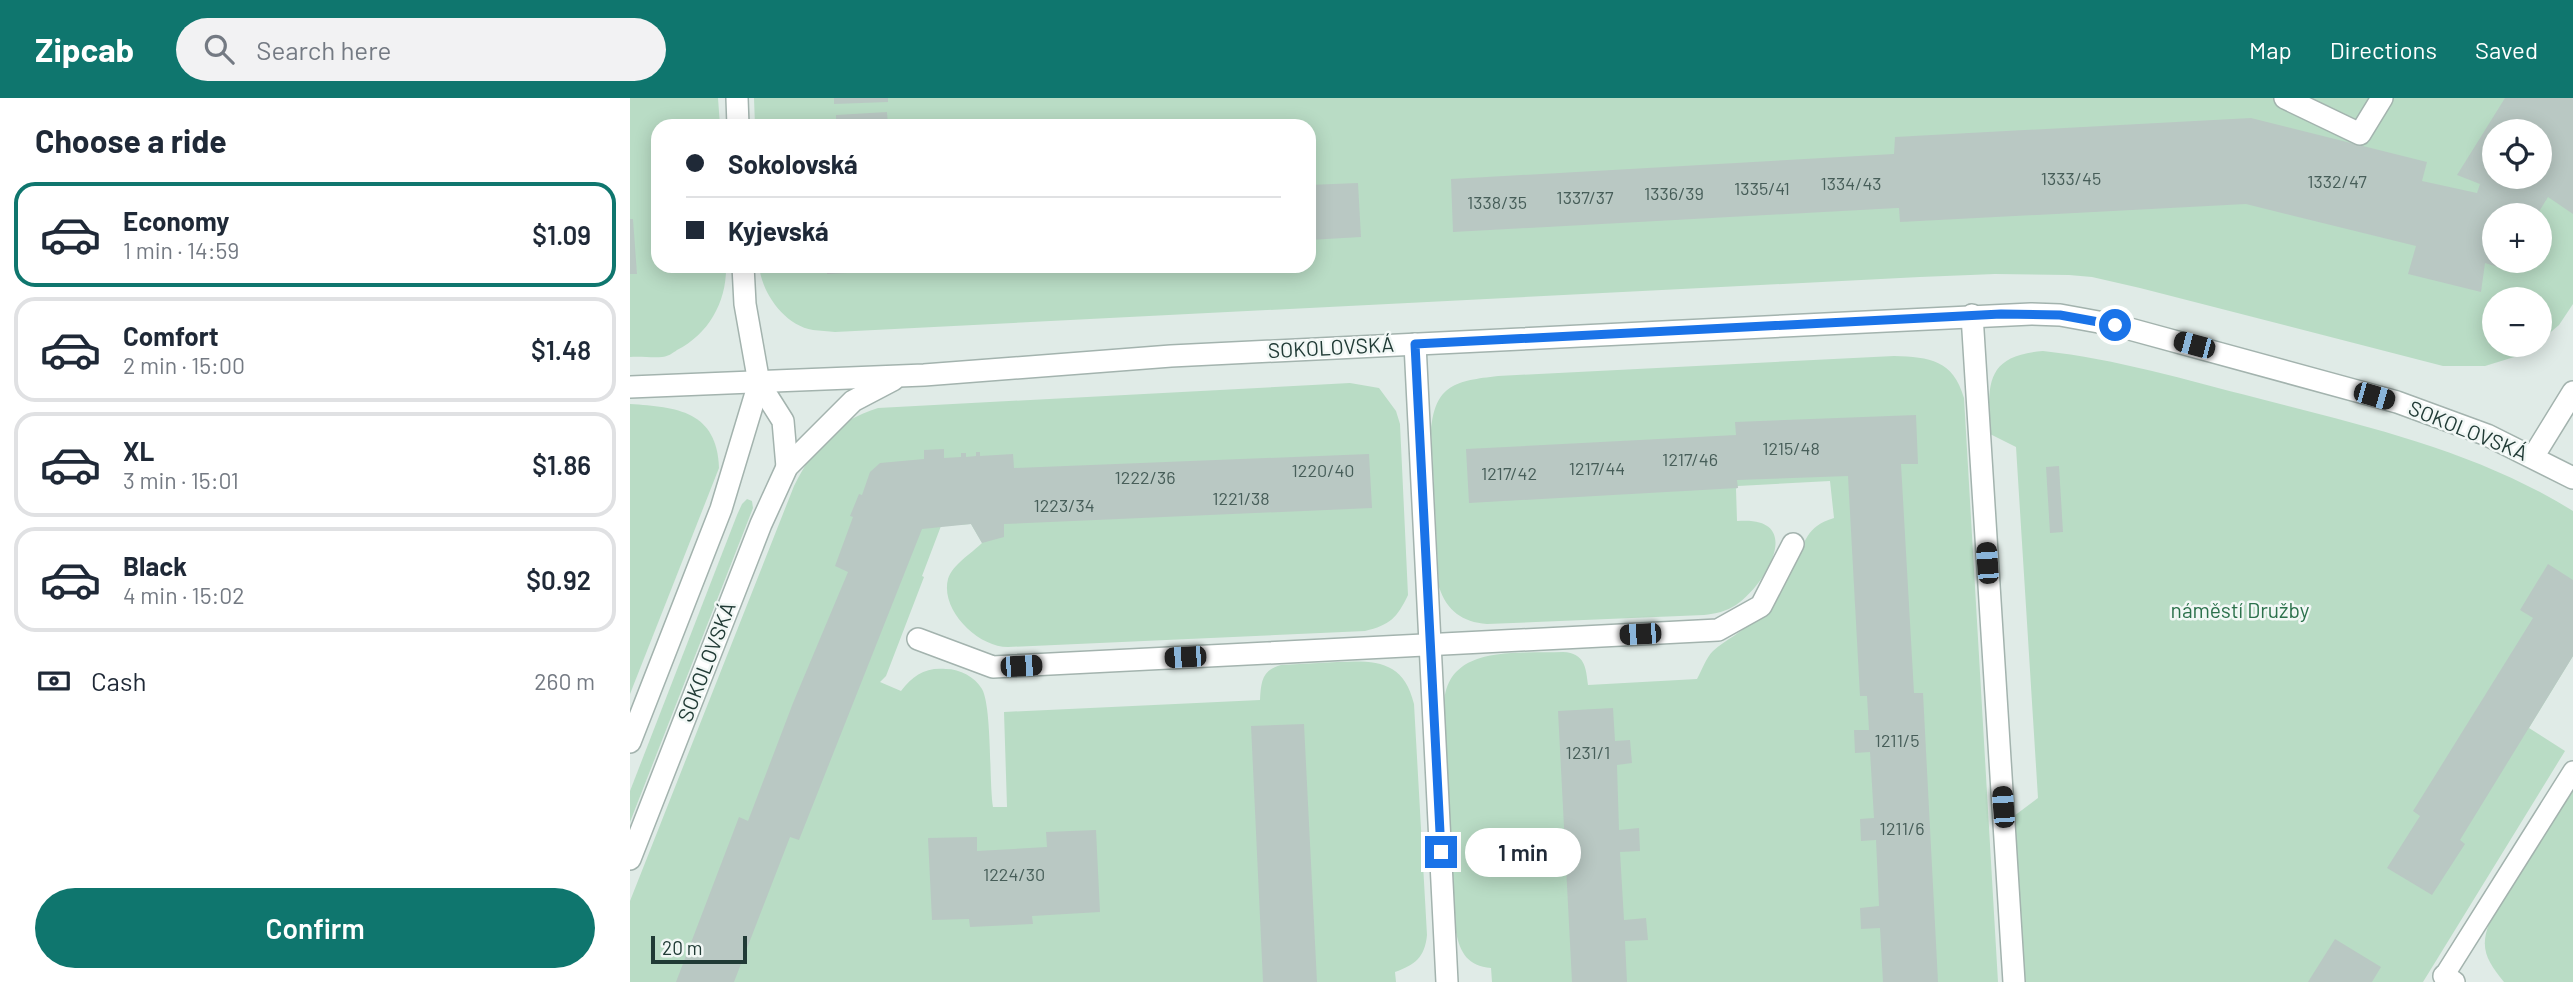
<!DOCTYPE html>
<meta charset="utf-8">
<style>
:root{--surface:#fff;--page:#f2f2f3;--text:#1f2937;--muted:#747a83;--line:#e0e1e3;--accent:#0f766e}
body{margin:0;font-family:Barlow,sans-serif;background:var(--page);color:var(--text);height:100vh;display:flex;flex-direction:column;font-size:26px;white-space:nowrap}
*{box-sizing:border-box;margin:0}
p{font-size:23px;color:var(--muted)}
.icon{flex:none;width:38px;height:38px;fill:none;stroke:currentColor;stroke-width:2;stroke-linecap:round;stroke-linejoin:round}
.map{position:relative;flex:1;overflow:hidden}
.panel{display:flex;flex-direction:column;background:var(--surface);width:630px}
.panel>*{flex:none}
.banner{position:absolute;left:21px;top:21px;width:665px;height:154px;border-radius:21px;box-shadow:0 4px 18px #0003;display:grid;align-content:center;height:154px;padding:0 35px;background:var(--surface)}
.fabs{position:absolute;left:1852px;top:21px;display:grid;gap:14px}
.fabs a{display:grid;place-items:center;width:70px;height:70px;border-radius:50%;background:var(--surface);box-shadow:0 4px 18px #0003;font-size:35px}
.scale{position:absolute;left:21px;bottom:18px;width:96px;box-sizing:border-box;padding-left:7px;border:4px solid #213b36;border-top:0;font-size:19px;line-height:24px;white-space:nowrap;color:#213b36;-webkit-text-stroke:5px #f1f7f5;paint-order:stroke}
.end{position:absolute;width:32px;height:32px;margin:-16px;border:9px solid #1a73e8;background:#fff;box-shadow:0 0 0 4px #fff}
.from{border-radius:50%}
.bubble{position:absolute;height:49px;border-radius:24px;background:var(--surface);box-shadow:0 4px 18px #0003;font-size:23px;font-weight:600;line-height:49px;text-align:center}
.car{position:absolute;width:21px;height:42px;margin:-21px -10px;border-radius:9px;box-shadow:0 0 5px 2px #0007;background:linear-gradient(#222 24%,#8ab4d8 0 40%,#222 0 76%,#8ab4d8 0 86%,#222 0)}
.banner b{display:flex;align-items:center;gap:24px;height:66px;font-size:26px}
.banner b+b{border-top:2px solid var(--line)}
.banner i{width:18px;height:18px;background:var(--text)}
ul{padding:0;list-style:none}
li{display:flex;align-items:center;gap:21px;height:105px;margin:0 14px 10px;padding:0 21px;border:4px solid var(--line);border-radius:21px}
li div{flex:1}
li b{display:block;font-size:26px}
li em{font-style:normal;font-weight:600}
li.current{border-color:var(--accent)}
li>.icon{width:63px;height:63px;stroke-width:1.5}
h2{padding:0 35px;font-size:32px;line-height:84px}
.pay{display:flex;align-items:center;gap:18px;height:77px;padding:0 35px;font-size:26px}
.pay p{margin-inline-start:auto}
.cta{display:flex;gap:14px;margin-top:auto;padding:14px 35px}
.cta a{flex:1;height:80px;border-radius:42px;background:var(--accent);color:#fff;font-size:28px;font-weight:600;line-height:80px;text-align:center}
header{display:flex;align-items:center;gap:42px;box-sizing:border-box;height:98px;padding:0 35px;background:var(--accent);color:#fff}
header strong{font-size:33px}
nav{display:flex;gap:38px;margin-inline-start:auto;font-size:24px}
.search{width:490px;height:63px;background:var(--page);display:flex;align-items:center;gap:18px;box-sizing:border-box;padding:0 24px;border-radius:38px;color:var(--muted);font-size:26px}
main{display:flex;flex:1;min-height:0}
.map>svg:first-child{display:block}
</style>
<header>
<strong>Zipcab</strong>
<div class="search"><svg class="icon" aria-label="search" viewBox="0 0 24 24"><circle cx="10" cy="10" r="6"/><path d="M15 15l6 6"/></svg>Search here</div>
<nav><a>Map</a><a>Directions</a><a>Saved</a></nav>
</header>
<main>
<section class="panel">
<h2>Choose a ride</h2>
<ul>
<li class="current"><svg class="icon" aria-label="car" viewBox="0 0 24 24"><path d="M5 17H2v-5l4-1 3-4h7l3 4 3 1v5h-3M9 17h6M6 11h13"/><circle cx="7" cy="17" r="2"/><circle cx="17" cy="17" r="2"/></svg><div><b>Economy</b><p>1 min · 14:59</p></div><em>$1.09</em></li>
<li><svg class="icon" aria-label="car" viewBox="0 0 24 24"><path d="M5 17H2v-5l4-1 3-4h7l3 4 3 1v5h-3M9 17h6M6 11h13"/><circle cx="7" cy="17" r="2"/><circle cx="17" cy="17" r="2"/></svg><div><b>Comfort</b><p>2 min · 15:00</p></div><em>$1.48</em></li>
<li><svg class="icon" aria-label="car" viewBox="0 0 24 24"><path d="M5 17H2v-5l4-1 3-4h7l3 4 3 1v5h-3M9 17h6M6 11h13"/><circle cx="7" cy="17" r="2"/><circle cx="17" cy="17" r="2"/></svg><div><b>XL</b><p>3 min · 15:01</p></div><em>$1.86</em></li>
<li><svg class="icon" aria-label="car" viewBox="0 0 24 24"><path d="M5 17H2v-5l4-1 3-4h7l3 4 3 1v5h-3M9 17h6M6 11h13"/><circle cx="7" cy="17" r="2"/><circle cx="17" cy="17" r="2"/></svg><div><b>Black</b><p>4 min · 15:02</p></div><em>$0.92</em></li>
</ul>
<div class="pay"><svg class="icon" aria-label="cash" viewBox="0 0 24 24"><path d="M3 7h18v10H3z"/><circle cx="12" cy="12" r="2"/></svg>Cash<p>260 m</p></div>
<div class="cta"><a>Confirm</a></div>
</section>
<div class="map">
<svg width="1943" height="884" viewBox="0 0 1943 884">
<rect width="100%" height="100%" fill="#e0ebe7"/>
<g fill="#b9dcc5" fill-rule="evenodd">
<path d="M0,0h88l2,28h-62v140h68c1,35 -17,68 -49,84 -4,3 -10,7 -15,7 -10,1 -21,-1 -32,0z"/>
<path d="M124,0h1819v206l-14,21 -20,17v-43h-45v46h41l-11,9 -39,12h-42l-303,-78 -48,-11 -23,-2 -74,-1 -75,3 -1085,55c-7,-1 -15,-1 -22,-2 -29,-5 -51,-37 -54,-64h550v-140h-554zM1864,33h45v46h-45zM1864,117h45v46h-45z"/>
<path d="M1413,253c74,8 143,29 214,47 109,28 220,53 316,113v145l-44,72 36,23 -142,231h-401l-8,-166 24,-18 -22,-351 -26,-13c-2,-49 -6,-78 53,-83z"/>
<path d="M1264,258c36,1 59,4 70,42l34,584h-506l-1,-14c-23,-2 -31,-15 -35,-36l-12,-228c3,-61 75,-50 119,-52 22,1 23,16 25,33l109,-6c5,-9 9,-21 16,-28 13,-12 29,-18 43,-33 14,-16 26,-36 37,-54 14,-23 12,-37 41,-46l-4,-37 -92,5 -2,3 1,32c70,-6 29,64 -1,84 -9,6 -21,9 -32,10l-217,9c-25,-2 -40,-13 -48,-37l-8,-156c4,-47 25,-50 67,-55z"/>
<path d="M720,285l29,5 17,23 4,13 8,171c-11,23 -18,30 -43,36l-357,16c-30,0 -68,-37 -60,-68 5,-15 23,-25 34,-36l-11,-19 -30,2 -19,50 2,1 -38,99 -6,6 21,9c12,-16 25,-24 45,-22 14,0 29,8 36,20 10,18 7,94 11,118h14l-3,-95 256,-12c1,-18 2,-30 21,-35 19,-1 37,-2 56,-3 39,-2 67,-1 77,42l13,231c-2,22 -12,30 -32,37l1,10h-766v-81l164,-415c21,-41 40,-64 84,-78z"/>
<path d="M0,306c47,3 87,7 89,64l-89,226z"/>
<path d="M117,401l5,2 1,7 -123,314v-31l107,-276 5,-11z"/>
<path d="M1943,688v196h-69c-16,-20 -25,-33 -15,-58z"/>
</g>
<g fill="#b9c8c3" fill-rule="evenodd">
<path d="M204,0h54v4l-54,2z"/>
<path d="M1875,0h68v116l-25,-17 -11,18h-43v46h15l-5,8 -19,-6 -4,29 -73,-18 8,-28 -170,-42 -346,18 -1,-14h-2l-444,24 -2,-53 443,-25 1,-17 356,-19 176,44 -5,19 55,12 3,-9 -23,-9zM1864,33h45v46h-45z"/>
<path d="M257,14l1,14h-52v-11z"/>
<path d="M728,85l3,54 -52,3v-55z"/>
<path d="M0,121h3l4,55h-7z"/>
<path d="M197,168h82v4l-82,4z"/>
<path d="M1286,317l2,49h-17l13,229h9l15,289h-55l-3,-54 -19,1 -1,-21 19,-2 -3,-66 -15,1 -1,-22 14,-1 -4,-66 -15,1 -1,-23h15l-2,-34h-7l-12,-220 -111,4 1,8 -269,15 -3,-54 270,-14 -1,-13z"/>
<path d="M314,351v9l17,-1v-4h5v4l10,-1v-4h4v4l33,-2 1,14 355,-14 3,54 -368,16v13l-22,6 -11,-19 -49,5 -123,311 -9,-3 -56,145h-58l63,-165 9,4 45,-118 55,-131 -13,-6 18,-49 -3,-1 9,-22 3,1 8,-23 10,-9 44,-4v-9z"/>
<path d="M1429,368l4,66 -13,1 -4,-66z"/>
<path d="M1918,466l25,16v76l-113,184 5,4 -33,51 -45,-27 33,-52 -7,-5 120,-193 -13,-8z"/>
<path d="M983,610l2,33 15,-1 2,23 -15,2 2,65 20,-2 1,23 -20,1 4,68 22,-2 2,22 -23,1 2,41h-55l-14,-271z"/>
<path d="M674,626l13,258h-54l-12,-256z"/>
<path d="M466,732l4,82 -68,4 1,8 -63,3 -1,-8 -37,1 -4,-82 49,-1v14l70,-4 -1,-15z"/>
<path d="M1705,841l46,28 -9,15h-64z"/>
</g>
<g fill="none" stroke-linecap="round" stroke-linejoin="round">
<g stroke="#a3b3ae" stroke-width="22">
<path id="service" d="M1814,878l129,-205"/>
</g>
<g stroke="#a3b3ae" stroke-width="24">
<g id="minor">
<path d="M107,0l1,28"/>
<path d="M1655,0l75,36 22,-36"/>
<path d="M113,168l2,38 14,79 24,38 4,46"/>
<path d="M1342,217l42,667"/>
<path d="M785,246l32,638"/>
<path d="M0,289l294,-12 247,-19 860,-42 29,1 55,10 282,77 90,33 86,43"/>
<path d="M1903,359l40,-65"/>
<path d="M288,541l75,28 725,-37 43,-24 32,-62"/>
<path d="M0,644l91,-233 38,-126"/>
<path d="M0,761l131,-335 26,-57 66,-66 40,-21"/>
<path d="M1814,878l10,6"/>
</g>
</g>
<use href="#service" stroke="#fff" stroke-width="19"/>
<use href="#minor" stroke="#fff" stroke-width="21"/>
</g>
<g fill="none" stroke-linecap="round" stroke-linejoin="round">
<path stroke="#1a73e8" stroke-width="9" d="M811,754l-26,-508 586,-30 59,1 55,10"/>
</g>
<g text-anchor="middle" stroke-width="5" stroke-linejoin="round" paint-order="stroke">
<g font-size="18" fill="#475e59">
<text x="1441" y="87">1333/45</text>
<text x="1707" y="90">1332/47</text>
<text x="1221" y="92">1334/43</text>
<text x="1132" y="97">1335/41</text>
<text x="1044" y="102">1336/39</text>
<text x="955" y="106">1337/37</text>
<text x="867" y="111">1338/35</text>
<text x="1161" y="357">1215/48</text>
<text x="1060" y="368">1217/46</text>
<text x="967" y="377">1217/44</text>
<text x="693" y="379">1220/40</text>
<text x="879" y="382">1217/42</text>
<text x="515" y="386">1222/36</text>
<text x="611" y="407">1221/38</text>
<text x="434" y="414">1223/34</text>
<text x="1267" y="649">1211/5</text>
<text x="958" y="661">1231/1</text>
<text x="1272" y="737">1211/6</text>
<text x="384" y="783">1224/30</text>
</g>
<g font-size="21" fill="#213b36" stroke="#f1f7f5">
<text transform="translate(701 250) rotate(-3)" y="7">SOKOLOVSKÁ</text>
<text transform="translate(1838 333) rotate(22)" y="7">SOKOLOVSKÁ</text>
<text transform="translate(77 564) rotate(-69)" y="7">SOKOLOVSKÁ</text>
</g>
<g font-size="21" fill="#2c714c" stroke="#f1f7f5">
<text x="1610" y="520">náměstí Družby</text>
</g>
</g>
</svg>
<div class="fabs">
<a><svg class="icon" aria-label="locate" viewBox="0 0 24 24"><circle cx="12" cy="12" r="6"/><path d="M12 2v4M12 18v4M2 12h4M18 12h4"/></svg></a>
<a>+</a>
<a>−</a>
</div>
<div class="scale">20 m</div>
<i class="end from" style="left:1485px;top:227px"></i>
<i class="end" style="left:811px;top:754px"></i>
<div class="bubble" style="left:835px;top:730px;width:116px">1 min</div>
<i class="car" style="left:1564px;top:247px;rotate:285deg"></i>
<i class="car" style="left:1744px;top:298px;rotate:106deg"></i>
<i class="car" style="left:1357px;top:465px;rotate:356deg"></i>
<i class="car" style="left:1010px;top:536px;rotate:267deg"></i>
<i class="car" style="left:555px;top:559px;rotate:267deg"></i>
<i class="car" style="left:391px;top:568px;rotate:87deg"></i>
<i class="car" style="left:1373px;top:709px;rotate:356deg"></i>
<div class="banner">
<b><i class="from"></i>Sokolovská</b>
<b><i></i>Kyjevská</b>
</div>
</div>
</main>
